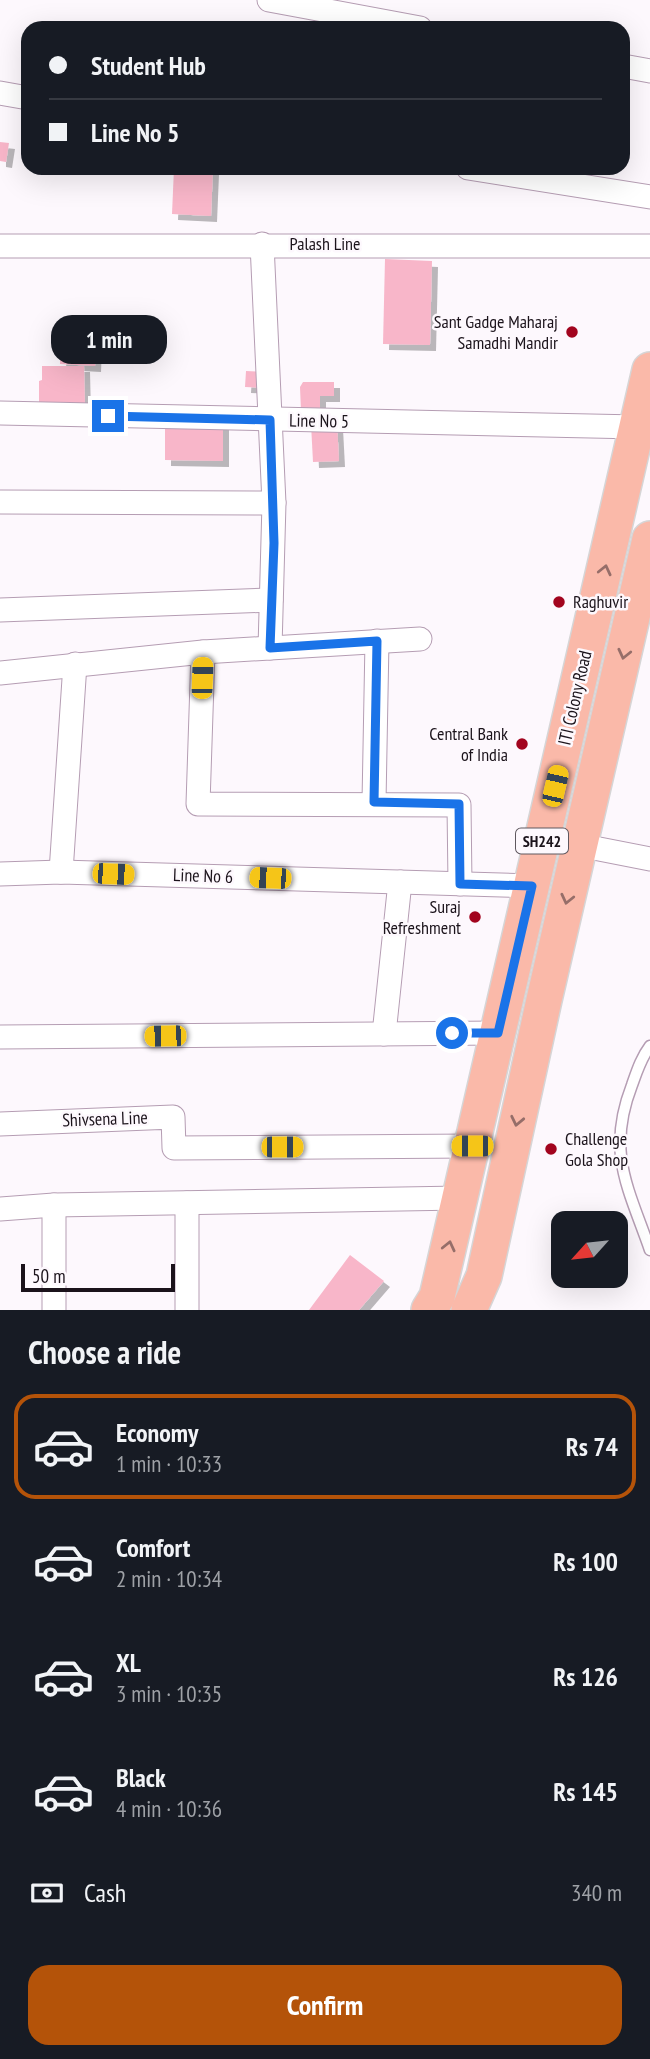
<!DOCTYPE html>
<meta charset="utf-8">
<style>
:root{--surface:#171b24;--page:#242831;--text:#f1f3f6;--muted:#9ea1a6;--line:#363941;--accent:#b45309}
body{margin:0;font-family:"PT Sans Narrow",sans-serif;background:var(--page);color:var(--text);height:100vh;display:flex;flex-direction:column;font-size:26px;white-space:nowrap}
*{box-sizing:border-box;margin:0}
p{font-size:23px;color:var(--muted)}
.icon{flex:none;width:38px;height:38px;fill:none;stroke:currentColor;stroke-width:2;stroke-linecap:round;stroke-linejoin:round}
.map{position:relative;height:1310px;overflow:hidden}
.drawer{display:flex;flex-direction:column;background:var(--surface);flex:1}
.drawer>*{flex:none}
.hud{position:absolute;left:21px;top:21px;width:609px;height:154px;border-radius:21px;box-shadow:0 7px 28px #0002;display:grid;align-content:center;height:154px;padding:0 28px;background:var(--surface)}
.needle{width:46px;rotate:243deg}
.fabs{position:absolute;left:551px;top:1211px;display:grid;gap:14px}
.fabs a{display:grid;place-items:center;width:77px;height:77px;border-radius:14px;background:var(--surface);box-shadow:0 7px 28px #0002;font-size:35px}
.scale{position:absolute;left:21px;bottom:18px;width:154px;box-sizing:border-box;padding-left:7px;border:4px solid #1b131b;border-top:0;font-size:19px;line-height:24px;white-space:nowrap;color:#1b131b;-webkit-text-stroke:5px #fdf8fd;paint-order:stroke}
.end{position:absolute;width:32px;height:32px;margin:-16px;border:9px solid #1a73e8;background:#fff;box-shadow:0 0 0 4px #fff}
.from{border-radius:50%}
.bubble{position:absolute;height:49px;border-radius:21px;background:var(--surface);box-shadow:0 7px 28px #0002;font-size:23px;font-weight:600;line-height:49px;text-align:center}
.car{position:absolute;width:21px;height:42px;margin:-21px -10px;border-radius:9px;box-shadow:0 0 5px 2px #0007;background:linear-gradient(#f5c518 24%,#345 0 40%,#f5c518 0 76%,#345 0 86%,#f5c518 0)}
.hud b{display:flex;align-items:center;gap:24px;height:66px;font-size:26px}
.hud b+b{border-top:2px solid var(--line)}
.hud i{width:18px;height:18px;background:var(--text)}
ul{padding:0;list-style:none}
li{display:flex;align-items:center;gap:21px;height:105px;margin:0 14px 10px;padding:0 14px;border:4px solid transparent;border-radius:21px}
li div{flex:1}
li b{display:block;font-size:26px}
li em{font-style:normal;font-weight:600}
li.current{border-color:var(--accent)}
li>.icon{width:63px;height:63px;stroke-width:1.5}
h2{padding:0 28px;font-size:32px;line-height:84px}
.pay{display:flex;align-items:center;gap:18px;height:77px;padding:0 28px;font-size:26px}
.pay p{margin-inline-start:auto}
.cta{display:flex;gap:14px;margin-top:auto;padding:14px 28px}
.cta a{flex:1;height:80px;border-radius:21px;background:var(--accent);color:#fff;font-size:28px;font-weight:600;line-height:80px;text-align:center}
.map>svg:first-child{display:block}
</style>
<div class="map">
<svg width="650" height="1310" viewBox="0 0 650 1310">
<defs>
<filter id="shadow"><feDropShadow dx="6" dy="6" stdDeviation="0" flood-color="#0004"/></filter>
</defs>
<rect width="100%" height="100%" fill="#fdf8fd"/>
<g fill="#f8b6c9" filter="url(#shadow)">
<path d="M0,142l9,1 -3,19 -6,-1z"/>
<path d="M174,168h39l-2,48 -39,-2z"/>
<path d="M385,259l47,2 -2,84 -47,-1z"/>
<path d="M61,339l35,2 -1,25 -35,-2z"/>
<path d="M42,366h42l1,42h-46v-27l3,-1z"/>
<path d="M246,371l18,1 -1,16 -18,-1z"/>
<path d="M303,382h31v14h-14v15h-19l-1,-24z"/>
<path d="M165,423l58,1v37l-58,-1z"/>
<path d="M337,423l2,38 -26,1 -2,-38z"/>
<path d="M350,1255l34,26 -25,29h-50z"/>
</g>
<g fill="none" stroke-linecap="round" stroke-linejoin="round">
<g stroke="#b59db3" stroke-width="13">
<path id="service" d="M650,1046c-9,12 -13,25 -18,39 -26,67 -4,102 18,165"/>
</g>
<g stroke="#b59db3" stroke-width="25">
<g id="minor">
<path d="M269,0l151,28"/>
<path d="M623,66l27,5"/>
<path d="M0,93l28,5"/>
<path d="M468,168l182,29"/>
<path d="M262,244l12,259 -4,145"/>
<path d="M0,246h650"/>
<path d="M0,413l638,14"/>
<path d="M0,502l274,1"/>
<path d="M0,610l271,-10"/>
<path d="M203,652l-5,152 261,1 1,79"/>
<path d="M0,673l203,-21 217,-13"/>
<path d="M374,802l3,-161"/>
<path d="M543,838l107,21"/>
<path d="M61,872l14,-208"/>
<path d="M0,874l61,-2 471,14"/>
<path d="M384,1034l16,-152"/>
<path d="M0,1037l498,-4"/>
<path d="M0,1124l173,-7 1,31 298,-2"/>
<path d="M0,1209l54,-4 406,-7"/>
<path d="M54,1310v-105"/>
<path d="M187,1310v-107"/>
</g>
</g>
<g stroke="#d6d5d6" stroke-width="38">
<g id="primary">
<path d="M429,1310l8,-13 213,-927"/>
<path d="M469,1310l15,-34 60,-276 106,-461"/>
</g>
</g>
<use href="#service" stroke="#fff" stroke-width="10"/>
<use href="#minor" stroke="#fff" stroke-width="23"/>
<use href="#primary" stroke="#fab9a9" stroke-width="35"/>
</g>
<defs><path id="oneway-chevron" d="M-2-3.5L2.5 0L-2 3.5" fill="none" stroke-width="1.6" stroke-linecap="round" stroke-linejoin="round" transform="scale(1.75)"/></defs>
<g stroke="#966e69">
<use href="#oneway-chevron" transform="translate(605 570) rotate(-77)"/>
<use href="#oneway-chevron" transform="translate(624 654) rotate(103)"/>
<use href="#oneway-chevron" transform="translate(567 899) rotate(103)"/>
<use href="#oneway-chevron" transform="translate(517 1121) rotate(102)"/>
<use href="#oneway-chevron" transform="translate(449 1246) rotate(-77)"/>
</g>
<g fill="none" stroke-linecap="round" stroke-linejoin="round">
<path stroke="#1a73e8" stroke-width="9" d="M108,416l162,4 4,123 -4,105 107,-7 -3,161 85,2 1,80 72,2 -34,147h-46"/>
</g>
<g fill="#a2041e" stroke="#fdf8fd" stroke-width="2.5">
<circle cx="572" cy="332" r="7"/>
<circle cx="559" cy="602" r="7"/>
<circle cx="522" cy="744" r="7"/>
<circle cx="475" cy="917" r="7"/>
<circle cx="551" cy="1149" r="7"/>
</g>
<g text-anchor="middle" stroke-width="5" stroke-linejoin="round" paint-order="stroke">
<rect fill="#fdf8fd" stroke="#5f585f" stroke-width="2" x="516" y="828.5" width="52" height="25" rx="5"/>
<g font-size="16" font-weight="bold" fill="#1b131b">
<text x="542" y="847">SH242</text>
</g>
<g font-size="18" fill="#1b131b" stroke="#fdf8fd">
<text x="325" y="250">Palash Line</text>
<text transform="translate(319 421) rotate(1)" y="6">Line No 5</text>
<text transform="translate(575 698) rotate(-77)" y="6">ITI Colony Road</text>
<text transform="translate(203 876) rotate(2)" y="6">Line No 6</text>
<text transform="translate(105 1119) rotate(-2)" y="6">Shivsena Line</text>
</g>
<g font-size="18" fill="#1b131b" stroke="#fdf8fd" text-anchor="end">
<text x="558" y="328">Sant Gadge Maharaj<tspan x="558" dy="21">Samadhi Mandir</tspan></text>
<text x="573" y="608" text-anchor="start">Raghuvir</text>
<text x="508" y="740">Central Bank<tspan x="508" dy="21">of India</tspan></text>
<text x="461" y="913">Suraj<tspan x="461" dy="21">Refreshment</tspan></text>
<text x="565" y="1145" text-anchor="start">Challenge<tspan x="565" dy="21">Gola Shop</tspan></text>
</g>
</g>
</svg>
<div class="fabs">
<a><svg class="needle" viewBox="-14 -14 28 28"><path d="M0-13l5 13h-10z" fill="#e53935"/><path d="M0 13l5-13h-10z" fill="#9ea1a6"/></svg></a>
</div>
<div class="scale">50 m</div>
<i class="end from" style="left:452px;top:1033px"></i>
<i class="end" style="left:108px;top:416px"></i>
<div class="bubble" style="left:51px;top:315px;width:116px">1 min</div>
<i class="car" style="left:202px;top:678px;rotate:2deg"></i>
<i class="car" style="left:555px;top:786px;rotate:13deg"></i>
<i class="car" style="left:113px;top:874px;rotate:92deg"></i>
<i class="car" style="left:270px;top:878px;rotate:272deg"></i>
<i class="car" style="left:165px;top:1036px;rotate:269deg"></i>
<i class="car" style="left:472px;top:1146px;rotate:270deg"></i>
<i class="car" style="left:282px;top:1147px;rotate:90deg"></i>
<div class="hud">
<b><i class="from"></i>Student Hub</b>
<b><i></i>Line No 5</b>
</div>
</div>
<section class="drawer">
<h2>Choose a ride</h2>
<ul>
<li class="current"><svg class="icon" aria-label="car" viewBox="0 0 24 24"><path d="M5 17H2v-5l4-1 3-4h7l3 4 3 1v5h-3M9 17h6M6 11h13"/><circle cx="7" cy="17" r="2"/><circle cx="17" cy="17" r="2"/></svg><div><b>Economy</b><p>1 min · 10:33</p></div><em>Rs 74</em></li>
<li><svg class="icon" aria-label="car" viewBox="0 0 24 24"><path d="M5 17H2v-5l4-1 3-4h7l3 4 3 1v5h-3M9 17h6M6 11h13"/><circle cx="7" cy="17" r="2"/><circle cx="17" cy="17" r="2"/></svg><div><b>Comfort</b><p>2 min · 10:34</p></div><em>Rs 100</em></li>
<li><svg class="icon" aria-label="car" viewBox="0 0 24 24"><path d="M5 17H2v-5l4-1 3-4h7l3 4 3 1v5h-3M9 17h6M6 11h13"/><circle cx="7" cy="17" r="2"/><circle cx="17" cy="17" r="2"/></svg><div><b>XL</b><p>3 min · 10:35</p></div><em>Rs 126</em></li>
<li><svg class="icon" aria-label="car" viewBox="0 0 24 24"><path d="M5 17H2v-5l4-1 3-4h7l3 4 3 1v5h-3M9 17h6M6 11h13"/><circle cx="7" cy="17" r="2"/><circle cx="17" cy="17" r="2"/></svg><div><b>Black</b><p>4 min · 10:36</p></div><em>Rs 145</em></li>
</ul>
<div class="pay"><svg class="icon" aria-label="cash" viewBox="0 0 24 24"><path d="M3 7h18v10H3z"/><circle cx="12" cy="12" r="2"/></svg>Cash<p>340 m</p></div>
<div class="cta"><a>Confirm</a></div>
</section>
